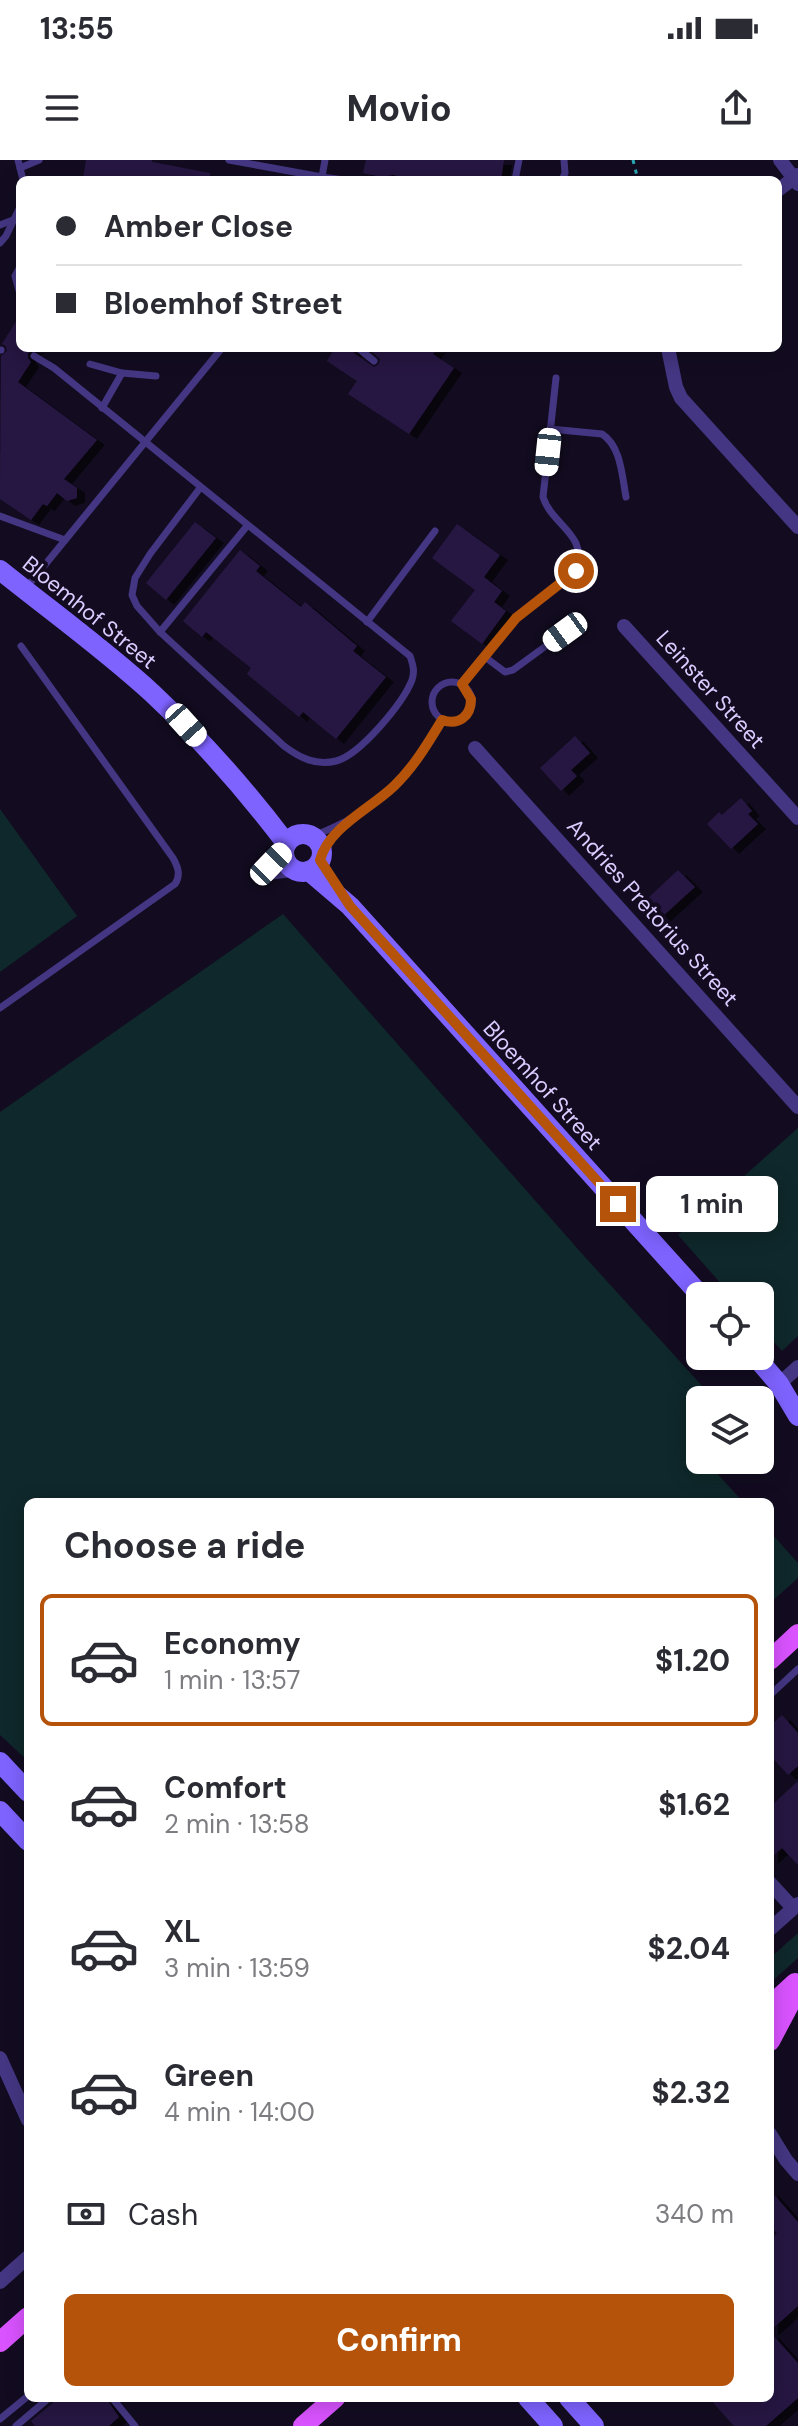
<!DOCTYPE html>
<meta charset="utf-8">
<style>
:root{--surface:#fff;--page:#f7f7f7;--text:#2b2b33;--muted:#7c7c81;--line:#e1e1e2;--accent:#b45309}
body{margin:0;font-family:"DM Sans",sans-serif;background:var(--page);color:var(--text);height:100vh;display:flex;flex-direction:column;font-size:30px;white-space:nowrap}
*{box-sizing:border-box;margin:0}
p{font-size:26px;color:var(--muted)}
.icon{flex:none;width:44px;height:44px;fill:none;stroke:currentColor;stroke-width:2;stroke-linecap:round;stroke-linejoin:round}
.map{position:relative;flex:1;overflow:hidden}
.side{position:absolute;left:24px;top:1338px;width:750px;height:904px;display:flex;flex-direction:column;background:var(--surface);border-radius:12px;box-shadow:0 4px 20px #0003}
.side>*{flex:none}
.guide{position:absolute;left:16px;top:16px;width:766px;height:176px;border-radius:12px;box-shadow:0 4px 20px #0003;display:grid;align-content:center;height:176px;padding:0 40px;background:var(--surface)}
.tools{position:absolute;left:686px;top:1122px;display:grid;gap:16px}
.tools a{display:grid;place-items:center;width:88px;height:88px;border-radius:12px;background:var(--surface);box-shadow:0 4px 20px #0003;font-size:40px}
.end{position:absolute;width:36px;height:36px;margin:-18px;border:10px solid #b45309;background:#fff;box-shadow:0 0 0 4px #fff}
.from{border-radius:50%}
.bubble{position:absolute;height:56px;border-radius:12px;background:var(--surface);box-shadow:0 4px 20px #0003;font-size:26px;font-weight:700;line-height:56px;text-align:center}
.car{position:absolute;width:24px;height:48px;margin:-24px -12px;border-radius:10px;box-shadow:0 0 6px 2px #0007;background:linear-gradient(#fff 24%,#345 0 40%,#fff 0 76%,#345 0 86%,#fff 0)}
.guide b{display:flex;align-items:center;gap:28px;height:76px;font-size:30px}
.guide b+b{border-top:2px solid var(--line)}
.guide i{width:20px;height:20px;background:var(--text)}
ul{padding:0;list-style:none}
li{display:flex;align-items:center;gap:24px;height:132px;margin:0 16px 12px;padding:0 24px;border:4px solid transparent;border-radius:12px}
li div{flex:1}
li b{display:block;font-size:30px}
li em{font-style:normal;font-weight:700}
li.on{border-color:var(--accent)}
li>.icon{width:72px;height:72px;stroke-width:1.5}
h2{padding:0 40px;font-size:36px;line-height:96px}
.pay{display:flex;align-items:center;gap:20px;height:88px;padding:0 40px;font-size:30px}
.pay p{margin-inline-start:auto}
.primary-button{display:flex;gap:16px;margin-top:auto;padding:16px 40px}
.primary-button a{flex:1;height:92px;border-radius:12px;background:var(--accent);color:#fff;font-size:32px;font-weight:700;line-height:92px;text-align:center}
.status{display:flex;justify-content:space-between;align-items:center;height:56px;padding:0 40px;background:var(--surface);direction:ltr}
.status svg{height:22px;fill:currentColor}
header{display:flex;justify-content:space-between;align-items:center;height:104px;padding:0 40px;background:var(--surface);font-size:36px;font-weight:700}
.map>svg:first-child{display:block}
</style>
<div class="status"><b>13:55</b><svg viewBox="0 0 49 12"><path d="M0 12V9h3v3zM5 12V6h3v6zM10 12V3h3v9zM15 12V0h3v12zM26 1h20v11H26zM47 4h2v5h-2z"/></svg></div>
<header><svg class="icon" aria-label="menu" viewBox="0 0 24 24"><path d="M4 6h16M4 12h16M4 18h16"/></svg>Movio<svg class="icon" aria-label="share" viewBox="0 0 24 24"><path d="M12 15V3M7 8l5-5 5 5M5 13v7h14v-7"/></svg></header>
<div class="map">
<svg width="798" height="2266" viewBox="0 0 798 2266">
<defs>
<filter id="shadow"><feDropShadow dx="8" dy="5" stdDeviation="0" flood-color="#0009"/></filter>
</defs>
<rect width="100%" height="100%" fill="#130c21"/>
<g fill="#0f282b">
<path d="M0,649l77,107 -77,56z"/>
<path d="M283,754l301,342 131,144h-15v60h5l38,42h-715v259l-28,-26v-623z"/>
<path d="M798,968v208l-16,15 -22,-24v-31h-28l-54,-61z"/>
<path d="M770,1372l28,31v15l-28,25z"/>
<path d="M798,1773v25l-28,25v-25z"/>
</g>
<g fill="#271843" filter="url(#shadow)">
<path d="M86,0h66v2l58,11v7h-127z"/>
<path d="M366,0h138l-3,20h-83l-25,-5 -7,1v2l-23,-5z"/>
<path d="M20,155v33h17l-9,5v5l3,4 -13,20 79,58 -33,39 13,9v10l-10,3 -10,-8 -10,13 -4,-2 -12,16 -31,-21 1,-143 6,-5 -1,-5 -4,-2z"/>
<path d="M335,188h17l2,5 20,14 5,-3 1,-5 -12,-11h70l-5,6 21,14 -45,66 -61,-40 9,-13 -30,-20z"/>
<path d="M195,362l21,16 -50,62 -20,-17z"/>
<path d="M457,364l43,31 -16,22 18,14 -8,11 12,9 -24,33 -31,-23 24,-31 -43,-32z"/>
<path d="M240,390l20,16 -4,5 45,36 4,-5 52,44 -4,5 33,26 -50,62 -33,-27 -4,5 -52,-43 4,-6 -45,-36 -4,5 -19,-16z"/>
<path d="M575,576l15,17 -19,17 6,6 -16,15 -21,-23z"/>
<path d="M741,638l11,13 -4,3 10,10 -27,25 -24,-25 12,-12 3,3z"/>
<path d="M678,710l17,17 -33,30 -16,-17z"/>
<path d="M782,1555l16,18v33l-10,9 -18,-20v-29z"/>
<path d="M798,1621v84l-16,-17 -12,11v-52z"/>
<path d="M770,2030l28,32v84l-28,25v-91l7,-7 -7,-7z"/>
<path d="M770,2172l28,31v35l-32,28h-32l-25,-28h61z"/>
<path d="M55,2238h51l13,19 -10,9h-74l-4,-5 22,-18z"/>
</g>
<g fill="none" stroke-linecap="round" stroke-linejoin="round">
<path stroke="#2aa9b5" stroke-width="3" stroke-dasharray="4 6" stroke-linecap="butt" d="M633,0l5,20"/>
<g stroke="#443682" stroke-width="7">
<path d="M18,0l5,20"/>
<path d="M229,0l93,17 -1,3"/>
<path d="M325,0l-3,17 22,3"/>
<path d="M20,8l19,-8"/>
<path d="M515,20l4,-20"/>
<path d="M562,20l3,-7 -1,-13"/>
<path d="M0,65l13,-5"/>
<path d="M0,83l6,-7 14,-29"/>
<path d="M20,107l-5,9 5,18"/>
<path d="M358,188l16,13"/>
<path d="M0,190h1"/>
<path d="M34,196l20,12 356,288c3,9 5,15 2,24 -9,23 -52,75 -76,81 -20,5 -36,-3 -52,-15l-124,-114 -23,-26 -5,-11 3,-17 15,-24 50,-66"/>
<path d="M90,204l32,9"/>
<path d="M102,248l20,-35 34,3"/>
<path d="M550,269l52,5c19,12 20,42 24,63"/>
<path d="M0,356l65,24"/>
<path d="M26,428l196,-240"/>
<path d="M367,462l68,-91"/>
<path d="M160,472l87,-106"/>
<path d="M485,497l20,15 8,-2 52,-38"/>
<circle cx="452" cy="542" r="20"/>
<path d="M462,524l54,-66 60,-47c13,-37 -24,-45 -33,-74l13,-119"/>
<path d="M313,676c66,-25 94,-57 129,-116"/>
<path d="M322,693l20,-27"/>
<path d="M258,718l44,-6"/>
<path d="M258,718l25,-27"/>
<path d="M0,848l175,-124c6,-9 3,-17 -2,-26l-152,-212"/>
<path d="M770,1535l28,-26"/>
<path d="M112,2238l23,28"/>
<path d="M0,2259l28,-23"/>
<path d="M16,2266l33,-28"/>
</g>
<g stroke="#443682" stroke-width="14">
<path d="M780,0l18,24"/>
<path d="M778,30l20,-15"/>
<path d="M668,188l8,39 5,11 117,129"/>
<path d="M624,466l174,192"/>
<path d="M475,588l323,359"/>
<path d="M779,1224l19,-17"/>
<path d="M770,1723l23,25"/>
<path d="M770,1769l28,-25"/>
<path d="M0,1898l28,62"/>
<path d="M770,1974l16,26 12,14"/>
<path d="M0,2122l28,-25"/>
</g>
<g stroke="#7f63ff" stroke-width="20">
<path d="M0,410c51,41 104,79 152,123 49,46 93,96 134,150"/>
<circle cx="303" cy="693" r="19"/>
<path d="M309,711l41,35 351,390"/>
<path d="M755,1196l24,28 19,32"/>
<path d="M0,1602l28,30"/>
<path d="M0,1651l28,30"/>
<path d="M528,2238l25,28"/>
<path d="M569,2238l25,28"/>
</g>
<g stroke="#d953ff" stroke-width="20">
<path d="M770,1500l28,-26"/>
<path d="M770,1846l25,-23"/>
<path d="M770,1881l28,-53"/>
<path d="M0,2182l28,-25"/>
<path d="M303,2266l32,-28"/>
</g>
</g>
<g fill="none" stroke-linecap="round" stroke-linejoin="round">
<path stroke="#b45309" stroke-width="10" d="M576,411l-60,47 -54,66 9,15c0,17 -12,27 -29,21 -14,23 -28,47 -48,66 -24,23 -65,41 -74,74l30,46 268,298"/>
</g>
<g text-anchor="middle" stroke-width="8" stroke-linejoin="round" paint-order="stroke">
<g font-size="22" fill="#daccff" stroke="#130c21">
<text transform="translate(90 452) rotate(39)" y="8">Bloemhof Street</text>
<text transform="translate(711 529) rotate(48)" y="8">Leinster Street</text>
<text transform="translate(653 752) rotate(48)" y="8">Andries Pretorius Street</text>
<text transform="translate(543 925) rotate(48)" y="8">Bloemhof Street</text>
</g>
</g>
</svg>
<div class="tools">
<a><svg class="icon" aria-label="locate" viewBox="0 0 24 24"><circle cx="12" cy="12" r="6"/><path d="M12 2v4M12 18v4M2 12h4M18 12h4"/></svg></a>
<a><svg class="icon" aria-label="layers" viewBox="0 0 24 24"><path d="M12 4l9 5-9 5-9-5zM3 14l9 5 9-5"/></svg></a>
</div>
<i class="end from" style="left:576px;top:411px"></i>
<i class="end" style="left:618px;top:1044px"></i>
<div class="bubble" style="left:646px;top:1016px;width:132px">1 min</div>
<i class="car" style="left:548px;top:292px;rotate:186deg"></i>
<i class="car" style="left:565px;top:472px;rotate:234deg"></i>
<i class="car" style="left:186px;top:565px;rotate:138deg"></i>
<i class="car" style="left:271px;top:704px;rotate:44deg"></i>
<div class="guide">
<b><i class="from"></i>Amber Close</b>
<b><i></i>Bloemhof Street</b>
</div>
<section class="side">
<h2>Choose a ride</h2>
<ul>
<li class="on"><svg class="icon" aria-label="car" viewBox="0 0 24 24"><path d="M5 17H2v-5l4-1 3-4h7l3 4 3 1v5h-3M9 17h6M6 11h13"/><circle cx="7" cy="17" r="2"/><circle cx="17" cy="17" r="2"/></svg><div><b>Economy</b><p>1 min · 13:57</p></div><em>$1.20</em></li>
<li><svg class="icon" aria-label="car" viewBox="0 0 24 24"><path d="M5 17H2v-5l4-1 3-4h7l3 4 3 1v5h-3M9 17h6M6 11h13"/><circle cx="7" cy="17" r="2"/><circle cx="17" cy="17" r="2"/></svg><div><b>Comfort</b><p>2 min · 13:58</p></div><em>$1.62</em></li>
<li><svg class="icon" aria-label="car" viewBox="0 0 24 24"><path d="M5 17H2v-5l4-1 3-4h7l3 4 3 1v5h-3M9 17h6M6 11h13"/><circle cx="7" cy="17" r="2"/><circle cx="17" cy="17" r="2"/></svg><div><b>XL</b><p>3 min · 13:59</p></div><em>$2.04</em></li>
<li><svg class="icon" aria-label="car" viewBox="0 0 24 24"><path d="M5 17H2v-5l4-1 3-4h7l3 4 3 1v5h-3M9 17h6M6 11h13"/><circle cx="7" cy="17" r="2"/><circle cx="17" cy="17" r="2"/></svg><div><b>Green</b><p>4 min · 14:00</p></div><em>$2.32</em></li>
</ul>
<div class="pay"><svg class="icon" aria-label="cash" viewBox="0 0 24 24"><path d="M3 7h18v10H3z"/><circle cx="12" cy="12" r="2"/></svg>Cash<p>340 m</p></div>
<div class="primary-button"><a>Confirm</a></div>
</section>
</div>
